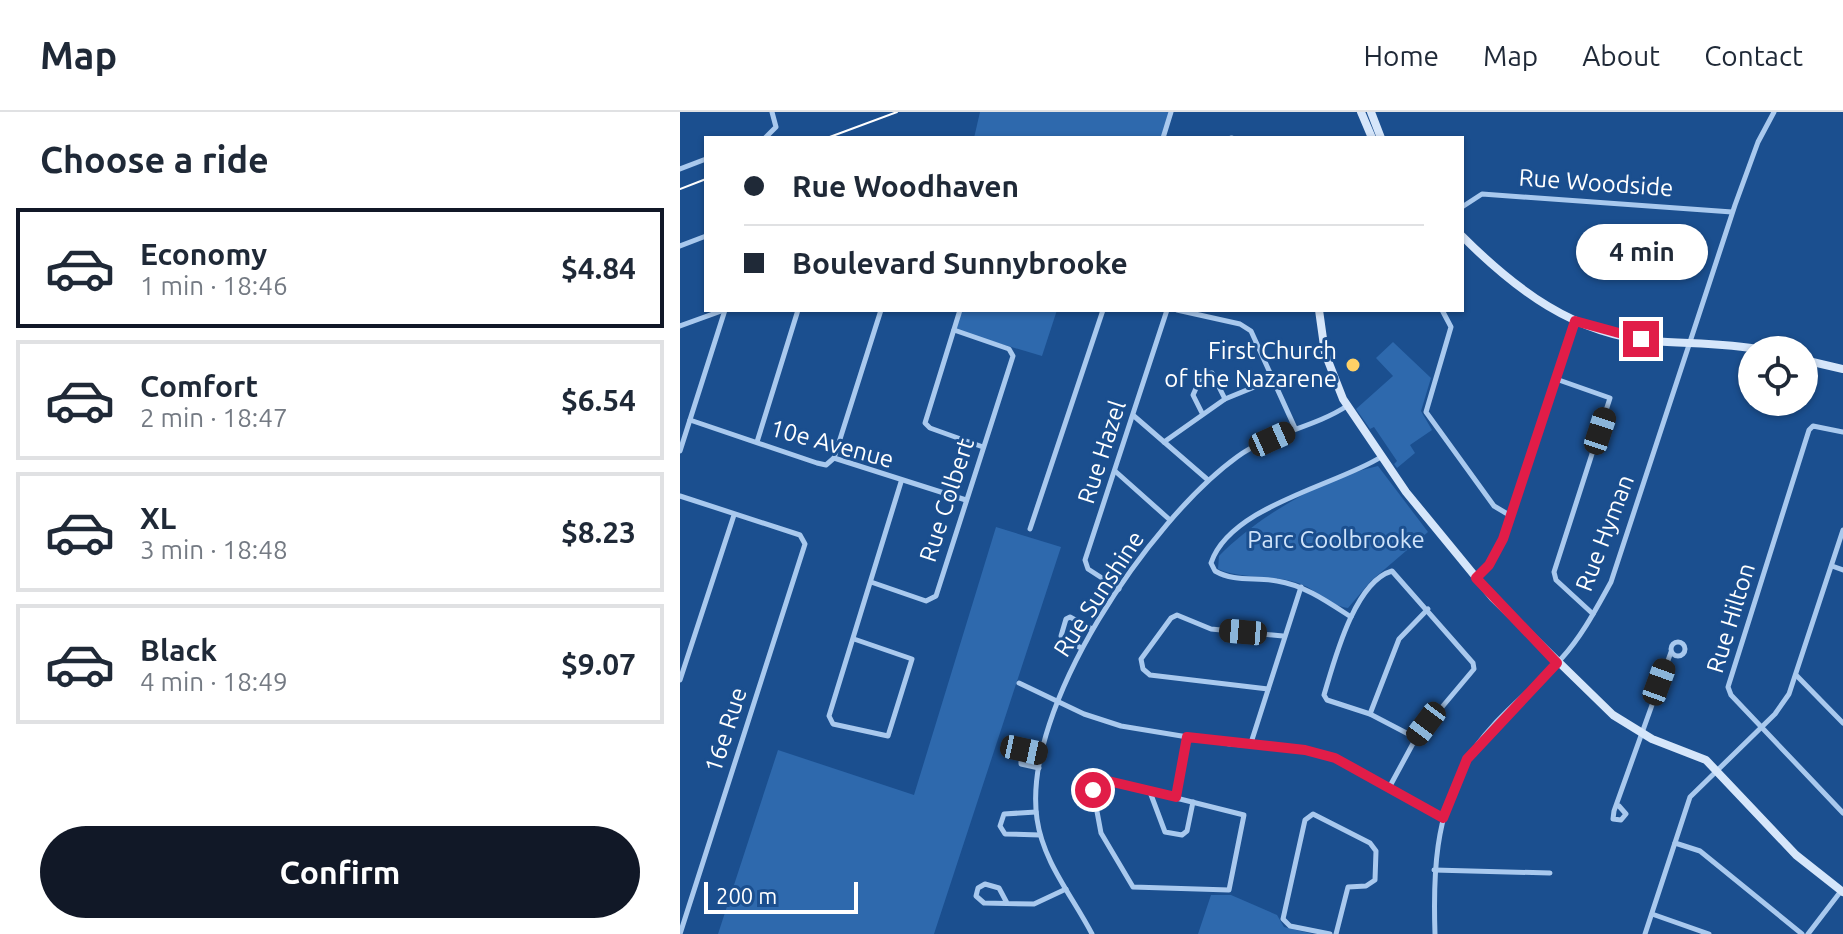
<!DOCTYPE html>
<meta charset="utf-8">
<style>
:root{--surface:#fff;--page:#f2f2f3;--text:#1f2937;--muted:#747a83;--line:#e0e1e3;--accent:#111827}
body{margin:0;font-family:Ubuntu,sans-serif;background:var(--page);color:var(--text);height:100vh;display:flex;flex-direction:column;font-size:30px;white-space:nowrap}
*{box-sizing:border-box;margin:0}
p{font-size:26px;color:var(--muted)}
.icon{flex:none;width:44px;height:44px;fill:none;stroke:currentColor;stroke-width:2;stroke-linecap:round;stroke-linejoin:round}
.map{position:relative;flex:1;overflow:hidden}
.sheet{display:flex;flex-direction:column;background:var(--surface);width:680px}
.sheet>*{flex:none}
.banner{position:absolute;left:24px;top:24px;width:760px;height:176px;border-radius:0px;box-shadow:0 2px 6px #0004;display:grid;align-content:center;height:176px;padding:0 40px;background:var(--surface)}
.tools{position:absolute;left:1058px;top:224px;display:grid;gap:16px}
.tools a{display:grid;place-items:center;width:80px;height:80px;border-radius:50%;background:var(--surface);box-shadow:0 2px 6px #0004;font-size:40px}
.scale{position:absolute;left:24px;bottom:20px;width:154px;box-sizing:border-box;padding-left:8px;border:4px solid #fff;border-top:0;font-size:22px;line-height:28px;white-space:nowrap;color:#fff;-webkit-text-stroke:6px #1b4f8f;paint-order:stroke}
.end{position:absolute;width:36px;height:36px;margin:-18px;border:10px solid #e11d48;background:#fff;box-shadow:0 0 0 4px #fff}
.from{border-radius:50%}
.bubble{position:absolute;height:56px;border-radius:28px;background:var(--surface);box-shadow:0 2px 6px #0004;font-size:26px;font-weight:700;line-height:56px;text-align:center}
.car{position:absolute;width:24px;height:48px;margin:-24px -12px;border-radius:10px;box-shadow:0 0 6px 2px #0007;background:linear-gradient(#222 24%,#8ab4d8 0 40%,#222 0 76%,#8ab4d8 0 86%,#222 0)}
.banner b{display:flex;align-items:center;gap:28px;height:76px;font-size:30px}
.banner b+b{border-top:2px solid var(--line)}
.banner i{width:20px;height:20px;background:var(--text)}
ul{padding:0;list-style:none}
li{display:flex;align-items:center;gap:24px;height:120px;margin:0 16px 12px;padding:0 24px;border:4px solid var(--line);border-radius:0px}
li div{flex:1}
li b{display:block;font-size:30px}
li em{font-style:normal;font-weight:700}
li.on{border-color:var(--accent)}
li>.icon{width:72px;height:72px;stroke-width:1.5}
h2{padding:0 40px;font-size:36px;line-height:96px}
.cta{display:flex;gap:16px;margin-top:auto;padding:16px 40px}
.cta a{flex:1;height:92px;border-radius:48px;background:var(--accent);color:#fff;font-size:32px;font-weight:700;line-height:92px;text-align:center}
header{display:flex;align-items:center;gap:48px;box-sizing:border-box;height:112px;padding:0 40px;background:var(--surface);border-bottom:2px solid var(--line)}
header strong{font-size:38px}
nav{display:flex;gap:44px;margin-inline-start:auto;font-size:28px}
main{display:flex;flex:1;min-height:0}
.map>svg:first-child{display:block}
</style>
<header>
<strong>Map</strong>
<nav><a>Home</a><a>Map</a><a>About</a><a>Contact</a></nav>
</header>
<main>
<section class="sheet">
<h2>Choose a ride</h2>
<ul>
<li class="on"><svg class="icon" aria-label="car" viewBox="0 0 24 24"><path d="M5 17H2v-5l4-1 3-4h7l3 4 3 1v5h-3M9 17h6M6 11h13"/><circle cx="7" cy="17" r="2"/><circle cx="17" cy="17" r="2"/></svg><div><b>Economy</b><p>1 min · 18:46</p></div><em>$4.84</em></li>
<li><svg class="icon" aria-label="car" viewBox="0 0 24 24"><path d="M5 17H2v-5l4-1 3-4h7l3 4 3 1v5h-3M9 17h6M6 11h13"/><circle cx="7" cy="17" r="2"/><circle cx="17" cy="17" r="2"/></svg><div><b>Comfort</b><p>2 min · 18:47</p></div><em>$6.54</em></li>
<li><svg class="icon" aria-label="car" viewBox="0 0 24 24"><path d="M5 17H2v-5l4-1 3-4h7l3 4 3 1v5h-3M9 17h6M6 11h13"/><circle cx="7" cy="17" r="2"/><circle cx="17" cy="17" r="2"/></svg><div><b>XL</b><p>3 min · 18:48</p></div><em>$8.23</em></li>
<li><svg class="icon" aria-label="car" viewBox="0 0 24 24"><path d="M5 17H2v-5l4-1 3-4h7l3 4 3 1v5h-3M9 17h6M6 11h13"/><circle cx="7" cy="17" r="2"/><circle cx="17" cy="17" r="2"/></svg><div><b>Black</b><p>4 min · 18:49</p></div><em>$9.07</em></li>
</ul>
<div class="cta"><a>Confirm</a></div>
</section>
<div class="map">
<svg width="1163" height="822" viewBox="0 0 1163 822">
<rect width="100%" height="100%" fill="#1b4f8f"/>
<g fill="#2e69ad">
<path d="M300,0h191l-8,26h-189z"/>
<path d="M280,198h97l-15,46 -88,-26z"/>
<path d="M713,230l38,36 -10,33 11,19 -22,15 5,8 -18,15 -3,-4 3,-3 -23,-34 -4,2 -14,-20 37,-33 -17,-18z"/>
<path d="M698,354l50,66 -57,49 -23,27c-18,-2 -32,-19 -50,-25 -26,-9 -55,-3 -80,-14l1,-13c37,-38 105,-79 159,-90z"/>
<path d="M316,415l65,20 -127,387h-216l60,-184 136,45z"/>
<path d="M531,783h20l46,20 7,12 29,7h-115z"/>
</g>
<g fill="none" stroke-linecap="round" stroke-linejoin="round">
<g stroke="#a9c9ee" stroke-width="5">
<path d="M85,26l11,-11 -4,-15"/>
<path d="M483,26l8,-26"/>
<path d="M551,26h1"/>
<path d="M0,57l26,-10"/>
<path d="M782,95l20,-13 250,18"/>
<path d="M0,134l26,-10"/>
<path d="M280,198l-35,113 5,5 53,19"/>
<path d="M497,198l63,14 11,7 44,97"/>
<path d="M762,198l9,17 -25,85 68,94 17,10"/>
<path d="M0,214l44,-16"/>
<path d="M876,267l54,19 -56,174 2,8 37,34"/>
<path d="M545,287l49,-20"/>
<path d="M454,304l74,64"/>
<path d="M10,308l127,43 9,2 8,-7"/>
<path d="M1163,320l-30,-6 -4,4 -81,257 3,8 112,118"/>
<path d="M77,330l41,-132"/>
<path d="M484,330l61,-43 -13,-26 -10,2 -9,20 9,18"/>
<path d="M0,339l45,-141"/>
<path d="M154,346l47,-148"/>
<path d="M154,346l132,42"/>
<path d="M435,359l55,49"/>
<path d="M0,384l120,39 5,9 -125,390"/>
<path d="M350,417l73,-219"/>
<path d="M1152,454l11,4"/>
<path d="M797,466l18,-22 10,-23 70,-212"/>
<path d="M191,470l55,19 10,-5 77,-240 -4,-7 -55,-19"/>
<path d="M439,477l-31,-20 -3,-9 82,-250"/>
<path d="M671,505c-23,-15 -47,-32 -74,-36 -22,-4 -43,1 -62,-10l-4,-8c19,-57 126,-78 170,-106"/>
<path d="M174,527l58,20 -24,77 -55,-12 -4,-8 72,-234"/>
<circle cx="998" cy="537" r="7"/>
<path d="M401,536l-20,-12 5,-17 4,-2 22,12"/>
<path d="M1117,564l46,47"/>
<path d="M0,568l54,-165"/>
<path d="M339,571l65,31 37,12 109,18 75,6 30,8 108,60"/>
<path d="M588,577l-118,-14 -7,-6 -2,-10 30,-41 6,-3 34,14 72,7"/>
<path d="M690,602l29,-75 29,-30"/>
<path d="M570,634l51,-159"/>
<path d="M359,656l-18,-4v-11l21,1"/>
<path d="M424,668l140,35 -15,75 -96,-3 -32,-54 -8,-43 5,-9z"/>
<path d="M710,674l26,-48 58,-69 -1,-6 -81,-92c-38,11 -58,91 -68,124l3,5 43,14 46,24"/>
<path d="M470,680l15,40 17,3 5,-4 6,-29"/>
<path d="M496,685l11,-60"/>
<path d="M939,694l7,8 -5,6 -8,-1 1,-8 57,-159"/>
<path d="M356,700l-32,2 -4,12 5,8 35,1"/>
<path d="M995,731l25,8 102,83"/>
<path d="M754,758l116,3"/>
<path d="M327,791l-8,-15 -14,-4 -7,4 -2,8 8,7 50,1 32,-15"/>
<path d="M972,802l57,20"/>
<path d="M412,822c-19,-37 -49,-72 -55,-115 -16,-111 113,-299 200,-362 33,-24 76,-29 110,-51"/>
<path d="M650,822l-40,-8 -7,-7 22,-99 8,-6 57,29 6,8 -1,29 -9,6 -18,1 -12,47"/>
<path d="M755,822c-2,-60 0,-118 31,-172 22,-40 65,-70 95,-103 21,-23 35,-50 50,-77l124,-377 23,-63 16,-30"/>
<path d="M965,822l45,-137 85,-83 14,-20 54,-164"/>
<path d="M1128,822l33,-43"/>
</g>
<g stroke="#d6e6fa" stroke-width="8">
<path d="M681,0l11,26"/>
<path d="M691,0l10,26"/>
<path d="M782,124c54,54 112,98 190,105 37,3 74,2 111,9"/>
<path d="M639,198l6,43 18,46 63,93 87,106 120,117 39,24 54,21 90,95 47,37"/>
<path d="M1124,248l39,9"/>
</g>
<g stroke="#fff" stroke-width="2">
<path d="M147,26l70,-26"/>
<path d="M0,77l26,-10"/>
</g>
</g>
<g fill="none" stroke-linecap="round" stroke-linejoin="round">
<path stroke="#e11d48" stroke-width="10" d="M413,678l5,-9 6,-1 72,17 11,-60 118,13 30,8 108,60 24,-59 90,-96 -81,-85 13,-13 14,-26 72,-218 66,18"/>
</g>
<circle fill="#ffd166" stroke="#1b4f8f" stroke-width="3" cx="673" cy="253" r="8"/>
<g text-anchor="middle" stroke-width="6" stroke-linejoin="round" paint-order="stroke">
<g font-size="24" fill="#fff" stroke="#1b4f8f">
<text transform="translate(916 71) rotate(4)" y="8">Rue Woodside</text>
<text transform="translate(152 332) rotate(15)" y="8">10e Avenue</text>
<text transform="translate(422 340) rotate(-72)" y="8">Rue Hazel</text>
<text transform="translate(267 388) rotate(-72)" y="8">Rue Colbert</text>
<text transform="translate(925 421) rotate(-69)" y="8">Rue Hyman</text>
<text transform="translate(419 482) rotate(-57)" y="8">Rue Sunshine</text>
<text transform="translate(1051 506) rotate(-73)" y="8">Rue Hilton</text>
<text transform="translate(46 618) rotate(-72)" y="8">16e Rue</text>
</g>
<g font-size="24" fill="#fff" stroke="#1b4f8f" text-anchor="end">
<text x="657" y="247">First Church<tspan x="657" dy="28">of the Nazarene</tspan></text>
</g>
<g font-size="24" fill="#cfe3fa" stroke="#1b4f8f">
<text x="656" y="436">Parc Coolbrooke</text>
</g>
</g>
</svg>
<div class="tools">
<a><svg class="icon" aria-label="locate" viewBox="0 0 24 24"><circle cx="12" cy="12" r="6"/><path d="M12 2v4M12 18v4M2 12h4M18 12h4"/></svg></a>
</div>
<div class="scale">200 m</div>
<i class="end from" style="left:413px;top:678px"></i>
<i class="end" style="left:961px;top:227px"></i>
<div class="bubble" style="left:896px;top:112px;width:132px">4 min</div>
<i class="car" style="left:920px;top:319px;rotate:18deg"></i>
<i class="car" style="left:592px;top:327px;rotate:66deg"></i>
<i class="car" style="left:563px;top:520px;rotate:275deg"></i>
<i class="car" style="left:979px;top:570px;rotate:20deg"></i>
<i class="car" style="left:746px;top:612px;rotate:217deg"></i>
<i class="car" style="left:344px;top:638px;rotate:102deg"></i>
<div class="banner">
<b><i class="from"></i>Rue Woodhaven</b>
<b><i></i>Boulevard Sunnybrooke</b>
</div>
</div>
</main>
